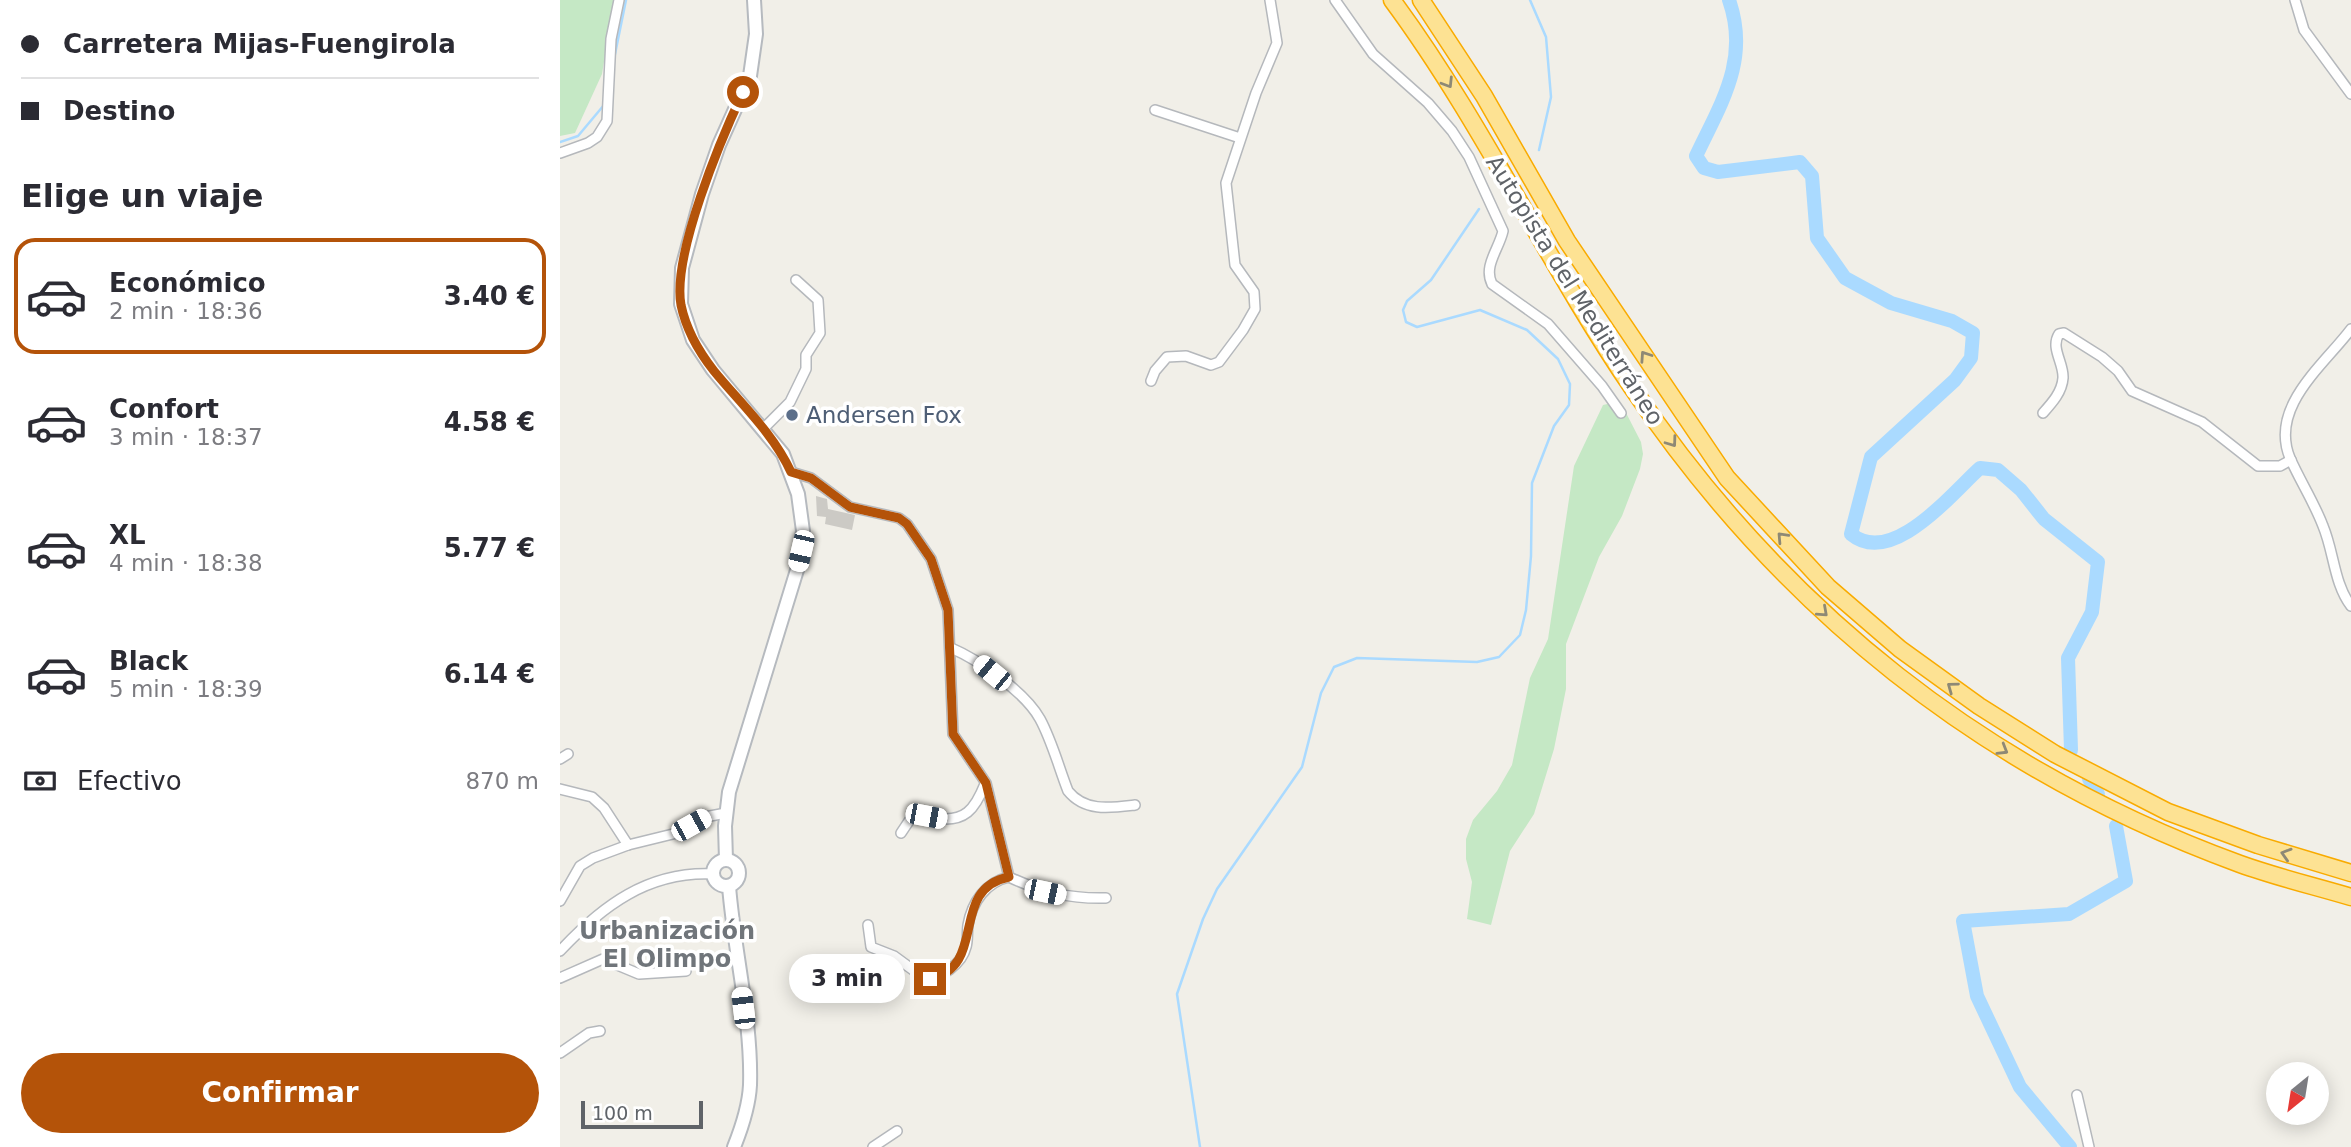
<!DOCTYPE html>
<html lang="es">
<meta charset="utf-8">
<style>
:root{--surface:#fff;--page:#f7f7f7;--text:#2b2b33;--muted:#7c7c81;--line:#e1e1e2;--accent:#b45309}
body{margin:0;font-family:"DejaVu Sans",sans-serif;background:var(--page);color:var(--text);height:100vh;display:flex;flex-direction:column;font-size:26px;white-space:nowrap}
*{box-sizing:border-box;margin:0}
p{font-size:23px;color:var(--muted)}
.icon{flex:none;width:38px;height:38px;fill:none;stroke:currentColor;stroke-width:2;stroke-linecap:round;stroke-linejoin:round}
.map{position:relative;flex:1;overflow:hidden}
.sheet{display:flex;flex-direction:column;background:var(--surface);width:560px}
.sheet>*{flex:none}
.guide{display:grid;align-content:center;height:154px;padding:0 21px;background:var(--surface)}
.needle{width:46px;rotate:210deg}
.buttons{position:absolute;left:1706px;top:1062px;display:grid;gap:14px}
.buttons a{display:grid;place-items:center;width:63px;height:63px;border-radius:50%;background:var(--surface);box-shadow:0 4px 18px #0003;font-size:35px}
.scale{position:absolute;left:21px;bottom:18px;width:122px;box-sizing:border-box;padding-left:7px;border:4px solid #5f6368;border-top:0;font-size:19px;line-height:24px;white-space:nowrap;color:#5f6368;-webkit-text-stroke:5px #fff;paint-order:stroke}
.end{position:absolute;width:32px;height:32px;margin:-16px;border:9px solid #b45309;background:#fff;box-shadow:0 0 0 4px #fff}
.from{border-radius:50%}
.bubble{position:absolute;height:49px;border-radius:24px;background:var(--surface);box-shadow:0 4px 18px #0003;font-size:23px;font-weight:700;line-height:49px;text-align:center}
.car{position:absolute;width:21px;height:42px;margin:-21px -10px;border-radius:9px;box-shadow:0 0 5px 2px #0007;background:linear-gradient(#fff 24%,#345 0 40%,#fff 0 76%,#345 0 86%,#fff 0)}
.guide b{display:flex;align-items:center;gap:24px;height:66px;font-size:26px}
.guide b+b{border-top:2px solid var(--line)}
.guide i{width:18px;height:18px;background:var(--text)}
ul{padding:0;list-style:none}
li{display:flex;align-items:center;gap:21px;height:116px;margin:0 14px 10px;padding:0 7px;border:4px solid transparent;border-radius:21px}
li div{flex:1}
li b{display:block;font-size:26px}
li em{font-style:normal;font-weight:700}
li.active{border-color:var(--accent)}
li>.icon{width:63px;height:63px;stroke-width:1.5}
h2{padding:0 21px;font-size:32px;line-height:84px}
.pay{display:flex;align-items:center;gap:18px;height:77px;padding:0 21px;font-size:26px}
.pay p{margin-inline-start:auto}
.cta{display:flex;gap:14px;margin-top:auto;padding:14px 21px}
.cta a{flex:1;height:80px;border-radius:42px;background:var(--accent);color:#fff;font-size:28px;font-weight:700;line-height:80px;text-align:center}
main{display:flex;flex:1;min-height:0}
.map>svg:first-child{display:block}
</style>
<main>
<section class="sheet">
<div class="guide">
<b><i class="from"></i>Carretera Mijas-Fuengirola</b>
<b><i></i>Destino</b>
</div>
<h2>Elige un viaje</h2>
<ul>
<li class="active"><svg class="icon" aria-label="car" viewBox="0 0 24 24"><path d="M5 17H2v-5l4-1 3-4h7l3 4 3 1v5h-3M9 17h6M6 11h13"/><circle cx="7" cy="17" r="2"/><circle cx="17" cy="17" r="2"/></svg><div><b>Económico</b><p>2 min · 18:36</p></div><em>3.40 €</em></li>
<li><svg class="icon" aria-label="car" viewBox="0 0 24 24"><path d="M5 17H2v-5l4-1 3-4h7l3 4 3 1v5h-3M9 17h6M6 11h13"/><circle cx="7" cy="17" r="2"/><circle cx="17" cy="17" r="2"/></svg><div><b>Confort</b><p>3 min · 18:37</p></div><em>4.58 €</em></li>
<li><svg class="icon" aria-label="car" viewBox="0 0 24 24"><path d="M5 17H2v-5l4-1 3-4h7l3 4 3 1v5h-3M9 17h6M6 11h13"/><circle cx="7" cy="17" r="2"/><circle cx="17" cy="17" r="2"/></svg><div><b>XL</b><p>4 min · 18:38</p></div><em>5.77 €</em></li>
<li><svg class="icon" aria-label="car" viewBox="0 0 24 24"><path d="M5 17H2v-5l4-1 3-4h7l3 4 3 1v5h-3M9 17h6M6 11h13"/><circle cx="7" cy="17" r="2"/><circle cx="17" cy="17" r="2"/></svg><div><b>Black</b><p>5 min · 18:39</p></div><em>6.14 €</em></li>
</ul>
<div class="pay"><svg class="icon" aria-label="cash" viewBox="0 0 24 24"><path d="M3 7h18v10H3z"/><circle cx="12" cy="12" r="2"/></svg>Efectivo<p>870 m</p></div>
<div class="cta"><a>Confirmar</a></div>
</section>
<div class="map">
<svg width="1791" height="1147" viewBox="0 0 1791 1147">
<rect width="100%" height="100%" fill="#f1efe8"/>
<g fill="#c5e8c5">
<path d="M0,0h54l-12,74 -27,59 -15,3z"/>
<path d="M1052,403l11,4 18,35 2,12 -3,15 -18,47 -23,41 -33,87v45l-12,60 -20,65 -24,37 -19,74 -24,-6 5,-37 -6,-23v-20l7,-19 24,-29 15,-26 18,-87 18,-39 26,-173 29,-61z"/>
</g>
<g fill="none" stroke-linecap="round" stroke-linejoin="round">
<g stroke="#aadaff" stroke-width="2.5">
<path d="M970,0l16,37 5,60 -12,53"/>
<path d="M54,59l12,-59"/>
<path d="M0,142l18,-6 26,-31"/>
<path d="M640,1147l-23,-153 26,-75 14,-30 85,-122 19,-74 13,-26 23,-9 120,4 22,-5 21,-22 6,-25 5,-54 1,-73 22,-57 15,-21 1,-21 -12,-25 -31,-29 -47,-20 -63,17 -11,-5 -3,-12 4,-9 24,-21 48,-71"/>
</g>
<g stroke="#aadaff" stroke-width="14">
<path d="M1169,0c21,60 -8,103 -33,156l8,12 14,4 82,-10 12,14 5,62 28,40 46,25 61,18 21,12 -2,25 -16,22 -84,77 -20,77c41,34 101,-41 129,-66l18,2 23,20 23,29 54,43 -6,50 -24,46 3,92"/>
<path d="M1529,779l9,15"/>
<path d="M1510,1147l-50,-60 -43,-91 -14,-75 106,-7 57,-33 -10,-55"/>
</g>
</g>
<path fill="#cccac5" d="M256,496l11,3 1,10 27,6 -3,15 -27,-6 1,-7 -9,-1z"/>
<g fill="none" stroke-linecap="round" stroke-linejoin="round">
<g stroke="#b5b8bc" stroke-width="12">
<g id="minor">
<path d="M775,0l38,54 55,49 24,28 17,26 34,74c-4,18 -20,35 -11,53l56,40 54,62 19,27"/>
<path d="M1735,0l9,30 47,64"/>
<path d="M595,110l85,28"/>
<path d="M0,153l28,-10 9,-6 10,-16 4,-82 8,-39"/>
<path d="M1791,329c-28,37 -82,78 -61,129 10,23 24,44 33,68 11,26 11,58 28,80"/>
<path d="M591,381l4,-10 12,-14 19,-1 25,9 8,-3 24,-32 12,-21 -1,-17 -19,-27 -9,-82 30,-90 21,-50 -7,-43"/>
<path d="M1483,413c9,-10 19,-21 20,-35 1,-15 -13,-30 -4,-44l5,-1 38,24 16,14 14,20 70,31 56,44h22l11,-6"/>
<path d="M204,428l26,-26 16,-33v-14l14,-22 -2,-33 -22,-20"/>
<path d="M231,472l20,6 39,29 49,11 8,6 24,35 17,51 5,124 33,49 23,94c32,15 61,22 97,21"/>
<path d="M391,648c28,12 74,44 89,71 12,22 19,49 28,72 17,21 42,17 67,14"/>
<path d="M0,759l8,-5"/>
<path d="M0,789l32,8 12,11 24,37"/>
<path d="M341,833l12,-18c8,-1 15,2 22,3 30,5 40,-9 50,-34"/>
<path d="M0,901l20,-35 13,-8 35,-13 49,-12 28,-16 21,-4"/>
<path d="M308,925l3,22 23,9 30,22c16,2 38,-14 42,-31 2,-7 1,-15 2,-22 4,-23 18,-43 41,-48"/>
<path d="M0,951c42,-45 88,-80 153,-77"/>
<path d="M0,978l43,-19 36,15 47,-3v-14l-7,1 1,13"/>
<path d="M0,1053l29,-20 11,-2"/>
<path d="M1517,1095l12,52"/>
<path d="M313,1147l24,-16"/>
</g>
</g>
<g stroke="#b6babf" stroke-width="16">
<g id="secondary">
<circle cx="166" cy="873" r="13"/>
<path d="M166,860l-1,-34 4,-34 68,-222 6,-39 -5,-37 -15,-40 -70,-84 -20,-30 -12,-36 1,-36 20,-74 17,-49 31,-69 6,-42 -2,-34"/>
<path d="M169,886c5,65 23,134 21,199 -1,21 -8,42 -16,62"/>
</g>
</g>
<g stroke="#f9ab00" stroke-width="19">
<g id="motorway">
<path d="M832,0c91,123 155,263 241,389 152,224 352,382 607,475 36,13 74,22 111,33"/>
<path d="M861,0l63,96 83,145 160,237 101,109 72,62 79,57 76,48 113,58 90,33 93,28"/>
</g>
</g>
<use href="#minor" stroke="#fff" stroke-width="9"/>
<use href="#secondary" stroke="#fff" stroke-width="12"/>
<use href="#motorway" stroke="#fde293" stroke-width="16"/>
</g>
<defs><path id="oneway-chevron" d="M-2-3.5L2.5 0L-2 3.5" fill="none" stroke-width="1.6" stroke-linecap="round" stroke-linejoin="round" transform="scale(1.75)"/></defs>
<g stroke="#8e8975">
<use href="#oneway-chevron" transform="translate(888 83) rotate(58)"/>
<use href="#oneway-chevron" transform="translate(1085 356) rotate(-124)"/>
<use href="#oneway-chevron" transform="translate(1112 442) rotate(54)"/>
<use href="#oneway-chevron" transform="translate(1222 537) rotate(-133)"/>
<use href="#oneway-chevron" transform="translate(1263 612) rotate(42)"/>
<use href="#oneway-chevron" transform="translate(1392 687) rotate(-144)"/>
<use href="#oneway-chevron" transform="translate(1443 750) rotate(31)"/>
<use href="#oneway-chevron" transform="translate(1726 854) rotate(-163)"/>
</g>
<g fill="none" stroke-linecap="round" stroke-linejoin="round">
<path stroke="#b45309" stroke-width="9" d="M183,92c-22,47 -71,163 -62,213 5,24 18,47 33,66 27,33 59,62 77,101l20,6 39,29 49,11 8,6 24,35 17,51 5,124 33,49 23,94c-61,12 -20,89 -79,102"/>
</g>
<circle fill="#5c6f8a" stroke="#fff" stroke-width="2.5" cx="232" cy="415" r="7"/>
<g text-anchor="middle" stroke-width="7" stroke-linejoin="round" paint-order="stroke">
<g font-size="23" fill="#5f6368" stroke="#fff">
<text transform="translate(1015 290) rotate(58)" y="8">Autopista del Mediterráneo</text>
</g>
<g font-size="23" fill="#4e5e75" stroke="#fff" text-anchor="start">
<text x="246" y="423">Andersen Fox</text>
</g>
<g font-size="24" font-weight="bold" fill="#70757a" stroke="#fff">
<text x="107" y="939">Urbanización<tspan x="107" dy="28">El Olimpo</tspan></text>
</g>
</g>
</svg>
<div class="buttons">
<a><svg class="needle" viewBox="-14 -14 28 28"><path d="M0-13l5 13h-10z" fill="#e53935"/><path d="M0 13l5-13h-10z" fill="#7c7c81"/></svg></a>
</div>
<div class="scale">100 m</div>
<i class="end from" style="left:183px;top:92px"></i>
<i class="end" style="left:370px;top:979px"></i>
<div class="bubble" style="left:229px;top:954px;width:116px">3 min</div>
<i class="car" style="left:241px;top:551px;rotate:193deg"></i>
<i class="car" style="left:432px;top:673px;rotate:309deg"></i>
<i class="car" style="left:366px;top:816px;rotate:101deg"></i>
<i class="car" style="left:131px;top:825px;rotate:61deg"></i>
<i class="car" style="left:485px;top:892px;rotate:102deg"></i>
<i class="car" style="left:183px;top:1008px;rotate:353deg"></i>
</div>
</main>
